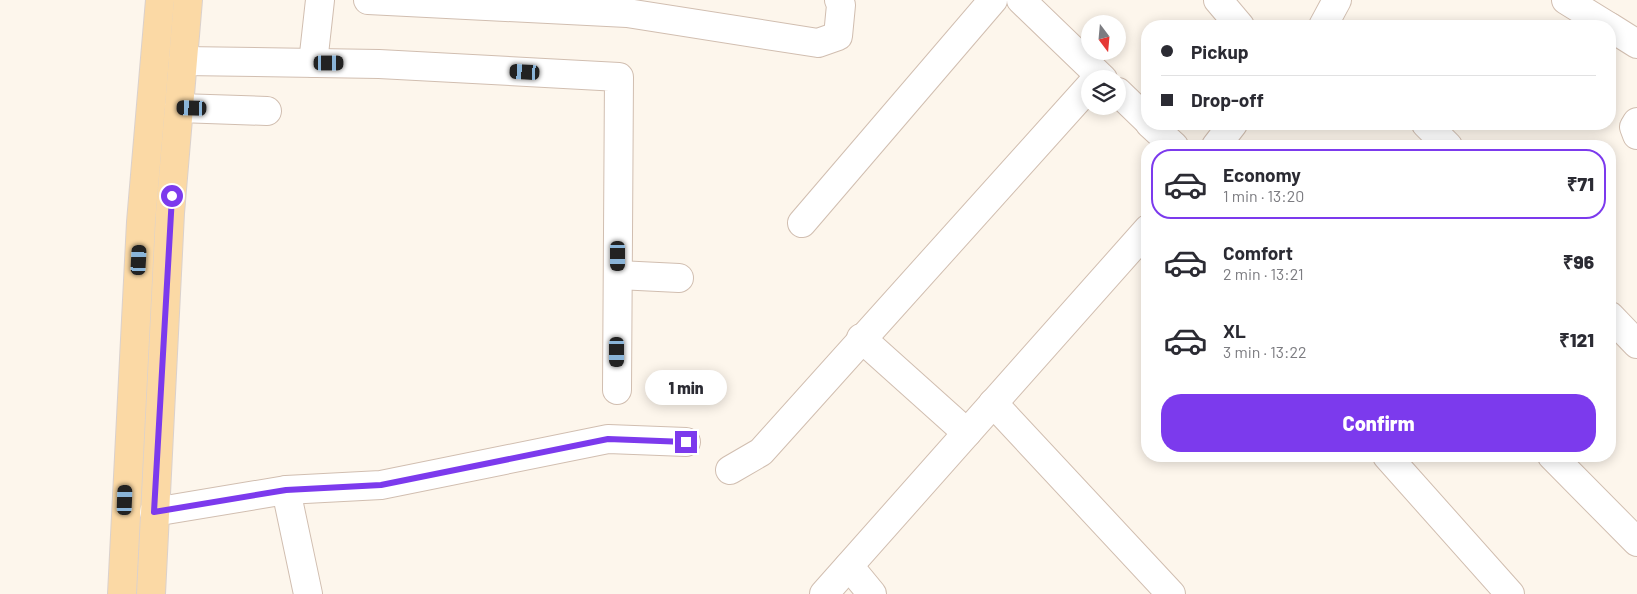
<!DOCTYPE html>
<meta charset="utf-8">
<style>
:root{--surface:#fff;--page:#f2f2f3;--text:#2b2b33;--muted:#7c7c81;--line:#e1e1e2;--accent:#7c3aed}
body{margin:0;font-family:Barlow,sans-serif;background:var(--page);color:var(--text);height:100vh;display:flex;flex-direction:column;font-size:19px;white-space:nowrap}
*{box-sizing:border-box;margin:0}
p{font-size:16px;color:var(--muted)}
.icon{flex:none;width:28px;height:28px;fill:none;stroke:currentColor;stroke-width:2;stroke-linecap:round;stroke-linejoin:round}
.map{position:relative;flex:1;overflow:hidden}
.panel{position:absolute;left:1141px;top:140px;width:475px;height:322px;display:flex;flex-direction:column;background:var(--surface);border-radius:20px;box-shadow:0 2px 12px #0003}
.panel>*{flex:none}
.hud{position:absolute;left:1141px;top:20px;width:475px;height:110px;border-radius:20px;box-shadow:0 2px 12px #0003;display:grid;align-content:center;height:110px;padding:0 20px;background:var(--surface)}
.needle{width:32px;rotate:164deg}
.buttons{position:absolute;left:1081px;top:15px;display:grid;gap:10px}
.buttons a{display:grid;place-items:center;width:45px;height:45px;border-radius:50%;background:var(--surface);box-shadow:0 2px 12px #0003;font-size:25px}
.end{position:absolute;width:22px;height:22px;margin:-11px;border:6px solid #7c3aed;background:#fff;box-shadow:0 0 0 2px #fff}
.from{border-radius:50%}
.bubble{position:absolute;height:35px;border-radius:18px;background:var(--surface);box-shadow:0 2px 12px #0003;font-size:16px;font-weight:800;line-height:35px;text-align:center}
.car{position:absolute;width:15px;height:30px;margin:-15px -8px;border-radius:6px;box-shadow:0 0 4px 1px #0007;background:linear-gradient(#222 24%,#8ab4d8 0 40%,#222 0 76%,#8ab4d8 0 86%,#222 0)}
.hud b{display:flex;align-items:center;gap:18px;height:48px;font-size:19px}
.hud b+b{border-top:1px solid var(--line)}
.hud i{width:12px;height:12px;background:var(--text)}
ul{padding:9px 0 0;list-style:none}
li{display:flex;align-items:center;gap:15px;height:70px;margin:0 10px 8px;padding:0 10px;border:2px solid transparent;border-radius:20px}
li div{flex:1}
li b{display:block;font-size:19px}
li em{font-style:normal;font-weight:800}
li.selected{border-color:var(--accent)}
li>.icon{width:45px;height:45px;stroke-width:1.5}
.button{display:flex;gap:10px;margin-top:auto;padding:10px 20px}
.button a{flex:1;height:58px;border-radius:20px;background:var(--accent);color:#fff;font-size:20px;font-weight:800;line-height:58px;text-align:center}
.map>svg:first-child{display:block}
</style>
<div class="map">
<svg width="1637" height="594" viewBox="0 0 1637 594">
<rect width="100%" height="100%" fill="#fdf6ec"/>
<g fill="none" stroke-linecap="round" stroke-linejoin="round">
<g stroke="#d1beb0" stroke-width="30">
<g id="minor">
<path d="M368,0l259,13 191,30 20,-7 3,-31 -2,-5"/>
<path d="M1021,0l82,79"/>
<path d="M1218,0l22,26"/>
<path d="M1566,0l42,26"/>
<path d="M1323,26l14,-26"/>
<path d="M1610,27l27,17"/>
<path d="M183,61l196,3 240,13 -2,313"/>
<path d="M313,63l7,-63"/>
<path d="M1118,92l30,29"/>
<path d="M179,108l88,3"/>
<path d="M1637,122l-3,5 3,8"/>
<path d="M1150,124l24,22"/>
<path d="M1426,124l22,22"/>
<path d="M1216,146l17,-22"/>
<path d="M802,223l191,-223"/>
<path d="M618,275l61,3"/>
<path d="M1610,316l27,28"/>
<path d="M861,338l106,95"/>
<path d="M993,403l178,191"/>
<path d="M1387,456l123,138"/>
<path d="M1552,456l85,86"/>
<path d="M730,470l31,-18 329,-366"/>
<path d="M286,490l95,-5 227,-46 78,3"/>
<path d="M154,512l132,-22 22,104"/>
<path d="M849,566l23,28"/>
<path d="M824,594l324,-365"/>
</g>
</g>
<g stroke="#dad1cd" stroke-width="30">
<g id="major">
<path d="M122,594l19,-372 19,-222"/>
<path d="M151,594l19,-381 18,-213"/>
</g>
</g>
<use href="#minor" stroke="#fff" stroke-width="28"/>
<use href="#major" stroke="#fbd9a5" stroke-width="28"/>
</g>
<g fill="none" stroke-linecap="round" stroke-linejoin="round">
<path stroke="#7c3aed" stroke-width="6" d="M172,196l-18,316 132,-22 95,-5 227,-46 78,3"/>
</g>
</svg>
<div class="buttons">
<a><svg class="needle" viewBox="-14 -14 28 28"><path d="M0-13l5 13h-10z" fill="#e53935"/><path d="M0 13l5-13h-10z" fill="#7c7c81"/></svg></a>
<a><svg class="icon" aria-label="layers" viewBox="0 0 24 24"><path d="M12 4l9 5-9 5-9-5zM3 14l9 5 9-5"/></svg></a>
</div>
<i class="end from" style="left:172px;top:196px"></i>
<i class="end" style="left:686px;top:442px"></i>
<div class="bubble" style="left:645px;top:370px;width:82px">1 min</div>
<i class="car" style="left:329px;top:63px;rotate:90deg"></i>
<i class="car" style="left:525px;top:72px;rotate:273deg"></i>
<i class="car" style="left:192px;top:108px;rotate:272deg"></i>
<i class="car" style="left:618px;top:256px;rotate:180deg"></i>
<i class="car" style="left:139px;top:260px;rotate:3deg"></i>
<i class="car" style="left:617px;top:352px;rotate:180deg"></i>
<i class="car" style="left:125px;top:500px;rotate:2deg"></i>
<div class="hud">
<b><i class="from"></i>Pickup</b>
<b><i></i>Drop-off</b>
</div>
<section class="panel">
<ul>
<li class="selected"><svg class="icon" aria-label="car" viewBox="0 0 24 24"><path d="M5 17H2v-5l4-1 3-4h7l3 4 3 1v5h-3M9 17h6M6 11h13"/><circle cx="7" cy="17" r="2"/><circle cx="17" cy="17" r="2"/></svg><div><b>Economy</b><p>1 min · 13:20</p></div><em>₹71</em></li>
<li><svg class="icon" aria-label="car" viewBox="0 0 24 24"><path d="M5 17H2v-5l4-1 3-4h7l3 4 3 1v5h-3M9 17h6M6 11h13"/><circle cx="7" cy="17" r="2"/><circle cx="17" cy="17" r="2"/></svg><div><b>Comfort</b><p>2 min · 13:21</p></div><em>₹96</em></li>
<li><svg class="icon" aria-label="car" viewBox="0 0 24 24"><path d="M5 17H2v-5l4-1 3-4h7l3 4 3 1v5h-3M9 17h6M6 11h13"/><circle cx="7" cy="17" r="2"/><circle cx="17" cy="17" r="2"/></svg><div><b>XL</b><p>3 min · 13:22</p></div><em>₹121</em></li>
</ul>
<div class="button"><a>Confirm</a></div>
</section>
</div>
